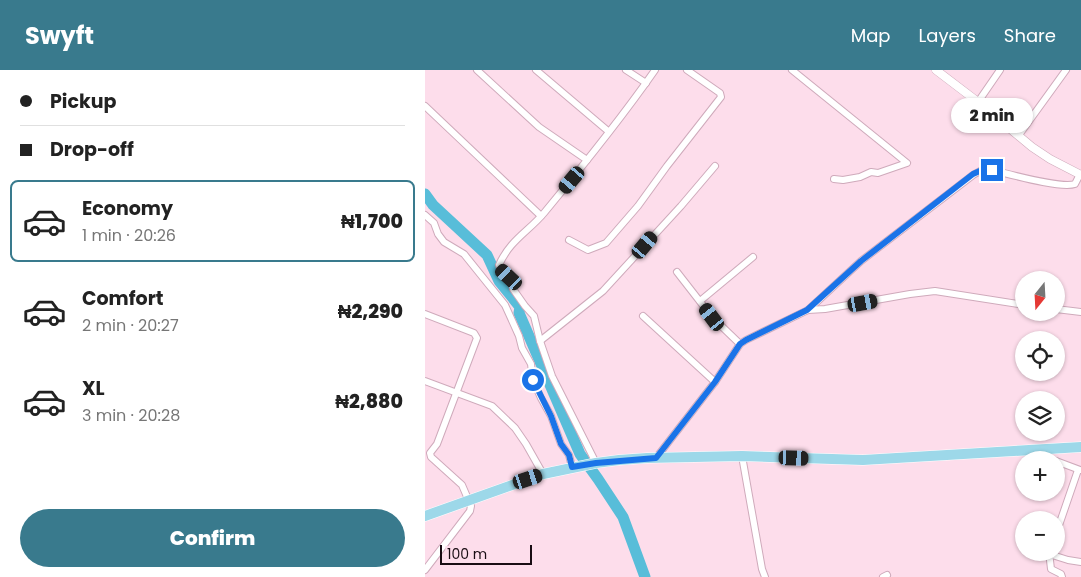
<!DOCTYPE html>
<meta charset="utf-8">
<style>
:root{--surface:#fff;--page:#f6f6f6;--text:#222;--muted:#767676;--line:#e0e0e0;--accent:#397a8d}
body{margin:0;font-family:Poppins,sans-serif;background:var(--page);color:var(--text);height:100vh;display:flex;flex-direction:column;font-size:19px;white-space:nowrap}
*{box-sizing:border-box;margin:0}
p{font-size:16px;color:var(--muted)}
.icon{flex:none;width:28px;height:28px;fill:none;stroke:currentColor;stroke-width:2;stroke-linecap:round;stroke-linejoin:round}
.map{position:relative;flex:1;overflow:hidden}
.side{display:flex;flex-direction:column;background:var(--surface);width:425px}
.side>*{flex:none}
.top-card{display:grid;align-content:center;height:110px;padding:0 20px;background:var(--surface)}
.needle{width:32px;rotate:198deg}
.tools{position:absolute;left:590px;top:201px;display:grid;gap:10px}
.tools a{display:grid;place-items:center;width:50px;height:50px;border-radius:50%;background:var(--surface);box-shadow:0 1px 4px #0004;font-size:25px}
.scale{position:absolute;left:15px;bottom:12px;width:92px;box-sizing:border-box;padding-left:5px;border:2px solid #190c13;border-top:0;font-size:14px;line-height:18px;white-space:nowrap;color:#190c13;-webkit-text-stroke:4px #fdddeb;paint-order:stroke}
.end{position:absolute;width:22px;height:22px;margin:-11px;border:6px solid #1a73e8;background:#fff;box-shadow:0 0 0 2px #fff}
.from{border-radius:50%}
.bubble{position:absolute;height:35px;border-radius:18px;background:var(--surface);box-shadow:0 1px 4px #0004;font-size:16px;font-weight:800;line-height:35px;text-align:center}
.car{position:absolute;width:15px;height:30px;margin:-15px -8px;border-radius:6px;box-shadow:0 0 4px 1px #0007;background:linear-gradient(#222 24%,#8ab4d8 0 40%,#222 0 76%,#8ab4d8 0 86%,#222 0)}
.top-card b{display:flex;align-items:center;gap:18px;height:48px;font-size:19px}
.top-card b+b{border-top:1px solid var(--line)}
.top-card i{width:12px;height:12px;background:var(--text)}
ul{padding:0;list-style:none}
li{display:flex;align-items:center;gap:15px;height:82px;margin:0 10px 8px;padding:0 10px;border:2px solid transparent;border-radius:8px}
li div{flex:1}
li b{display:block;font-size:19px}
li em{font-style:normal;font-weight:800}
li.active{border-color:var(--accent)}
li>.icon{width:45px;height:45px;stroke-width:1.5}
.action{display:flex;gap:10px;margin-top:auto;padding:10px 20px}
.action a{flex:1;height:58px;border-radius:30px;background:var(--accent);color:#fff;font-size:20px;font-weight:800;line-height:58px;text-align:center}
header{display:flex;align-items:center;gap:30px;box-sizing:border-box;height:70px;padding:0 25px;background:var(--accent);color:#fff}
header strong{font-size:24px}
nav{display:flex;gap:28px;margin-inline-start:auto;font-size:18px}
main{display:flex;flex:1;min-height:0}
.map>svg:first-child{display:block}
</style>
<header>
<strong>Swyft</strong>
<nav><a>Map</a><a>Layers</a><a>Share</a></nav>
</header>
<main>
<section class="side">
<div class="top-card">
<b><i class="from"></i>Pickup</b>
<b><i></i>Drop-off</b>
</div>
<ul>
<li class="active"><svg class="icon" aria-label="car" viewBox="0 0 24 24"><path d="M5 17H2v-5l4-1 3-4h7l3 4 3 1v5h-3M9 17h6M6 11h13"/><circle cx="7" cy="17" r="2"/><circle cx="17" cy="17" r="2"/></svg><div><b>Economy</b><p>1 min · 20:26</p></div><em>₦1,700</em></li>
<li><svg class="icon" aria-label="car" viewBox="0 0 24 24"><path d="M5 17H2v-5l4-1 3-4h7l3 4 3 1v5h-3M9 17h6M6 11h13"/><circle cx="7" cy="17" r="2"/><circle cx="17" cy="17" r="2"/></svg><div><b>Comfort</b><p>2 min · 20:27</p></div><em>₦2,290</em></li>
<li><svg class="icon" aria-label="car" viewBox="0 0 24 24"><path d="M5 17H2v-5l4-1 3-4h7l3 4 3 1v5h-3M9 17h6M6 11h13"/><circle cx="7" cy="17" r="2"/><circle cx="17" cy="17" r="2"/></svg><div><b>XL</b><p>3 min · 20:28</p></div><em>₦2,880</em></li>
</ul>
<div class="action"><a>Confirm</a></div>
</section>
<div class="map">
<svg width="656" height="507" viewBox="0 0 656 507">
<rect width="100%" height="100%" fill="#fdddeb"/>
<g fill="none" stroke-linecap="round" stroke-linejoin="round">
<path stroke="#58bdd9" stroke-width="11" d="M0,124l8,11 54,50 12,26 21,26 -1,6 61,141 18,25 25,38 22,60"/>
<g stroke="#cfaabb" stroke-width="8">
<g id="minor">
<path d="M52,0l62,57 48,33"/>
<path d="M111,0l72,61"/>
<path d="M201,0l20,13"/>
<path d="M367,0l115,93 -29,10 -7,-1 -11,5 -17,3 -9,-1"/>
<path d="M553,32l22,-32"/>
<path d="M0,36l116,110"/>
<path d="M594,65l47,-65"/>
<path d="M0,145l9,8 4,11 6,8 20,12 41,51 14,31 3,12 9,16 2,16 8,18 10,18 10,28 8,11 3,12"/>
<path d="M144,170l19,10 18,-7 32,-37 29,-40 54,-69 -1,-4 -33,-23"/>
<path d="M252,202l35,45 28,27"/>
<path d="M275,231l53,-44"/>
<path d="M631,239l25,3"/>
<path d="M383,240l53,-49 112,-86 9,-5h10c17,4 69,19 83,14l5,-10"/>
<path d="M0,244l49,19 3,5 -40,106 -7,9 1,4 31,28 9,21 -1,5 -45,59"/>
<path d="M218,246l72,66"/>
<path d="M115,271l63,-50 78,-85 34,-40"/>
<path d="M0,311l67,25 23,22 11,16 17,30"/>
<path d="M317,386l20,113 3,8"/>
<path d="M231,388l59,-76 25,-38 6,-4 62,-30 17,-1 85,-15 25,-3 89,14"/>
<path d="M631,391l24,9"/>
<path d="M171,393l-44,-87 -12,-35 -6,-25 -9,-10 -12,-17 -2,-10 -11,-11 -1,-3c11,-25 29,-33 45,-52 38,-46 77,-94 111,-143"/>
<path d="M631,464l22,-64"/>
<path d="M624,482l2,17 10,5 1,3"/>
<path d="M624,484l19,6 13,2"/>
<path d="M458,507l4,-2"/>
</g>
</g>
<g stroke="#cfaabb" stroke-width="9">
<path id="tertiary" d="M511,0l42,32 54,45 18,12 31,16"/>
</g>
<g stroke="#fff" stroke-width="11">
<path id="primary" d="M0,446l118,-42 53,-11 23,-3 28,-2 95,-2 121,4 218,-13"/>
</g>
<use href="#minor" stroke="#fff" stroke-width="6"/>
<use href="#tertiary" stroke="#fff" stroke-width="8"/>
<use href="#primary" stroke="#9dd8e9" stroke-width="10"/>
</g>
<g fill="none" stroke-linecap="round" stroke-linejoin="round">
<path stroke="#1a73e8" stroke-width="6" d="M108,310l18,36 10,28 8,11 3,12 24,-4 60,-5 59,-76 25,-38 6,-4 61,-30 54,-49 112,-87 9,-4h10"/>
</g>
</svg>
<div class="tools">
<a><svg class="needle" viewBox="-14 -14 28 28"><path d="M0-13l5 13h-10z" fill="#e53935"/><path d="M0 13l5-13h-10z" fill="#767676"/></svg></a>
<a><svg class="icon" aria-label="locate" viewBox="0 0 24 24"><circle cx="12" cy="12" r="6"/><path d="M12 2v4M12 18v4M2 12h4M18 12h4"/></svg></a>
<a><svg class="icon" aria-label="layers" viewBox="0 0 24 24"><path d="M12 4l9 5-9 5-9-5zM3 14l9 5 9-5"/></svg></a>
<a>+</a>
<a>−</a>
</div>
<div class="scale">100 m</div>
<i class="end from" style="left:108px;top:310px"></i>
<i class="end" style="left:567px;top:100px"></i>
<div class="bubble" style="left:526px;top:28px;width:82px">2 min</div>
<i class="car" style="left:147px;top:110px;rotate:220deg"></i>
<i class="car" style="left:220px;top:175px;rotate:40deg"></i>
<i class="car" style="left:84px;top:207px;rotate:313deg"></i>
<i class="car" style="left:438px;top:233px;rotate:80deg"></i>
<i class="car" style="left:287px;top:247px;rotate:323deg"></i>
<i class="car" style="left:369px;top:388px;rotate:92deg"></i>
<i class="car" style="left:103px;top:409px;rotate:72deg"></i>
</div>
</main>
